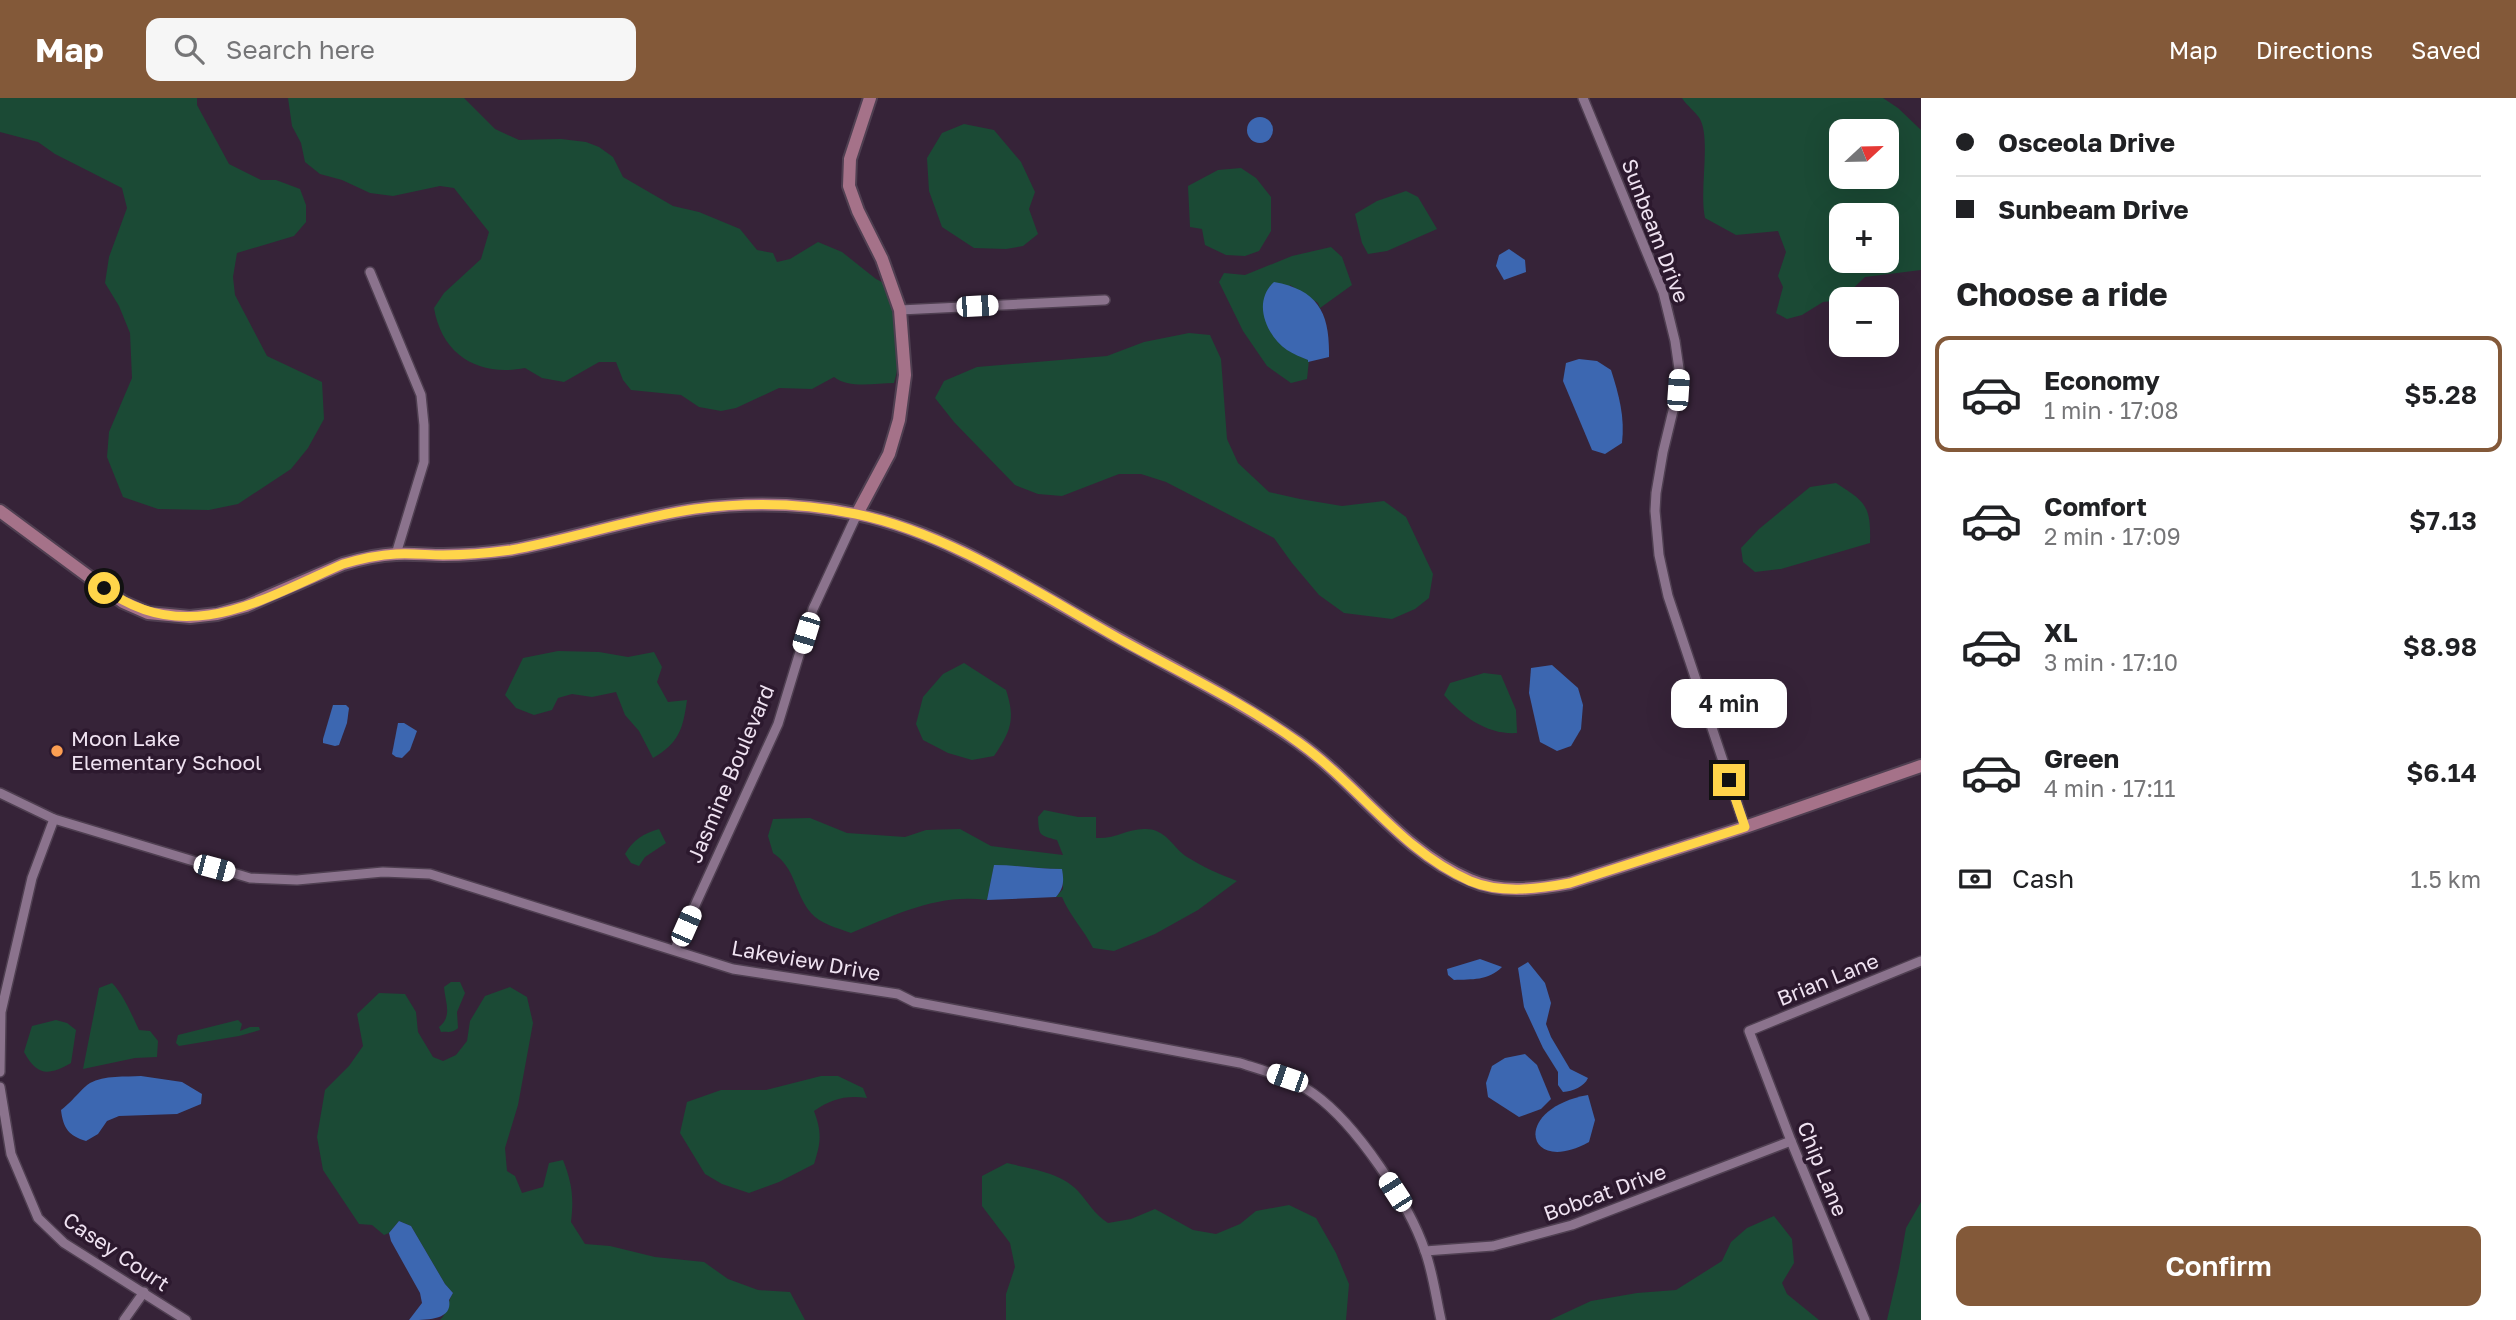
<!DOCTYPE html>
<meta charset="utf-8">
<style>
:root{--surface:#fff;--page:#f6f6f6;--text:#202124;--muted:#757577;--line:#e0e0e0;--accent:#835939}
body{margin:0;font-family:"Golos Text",sans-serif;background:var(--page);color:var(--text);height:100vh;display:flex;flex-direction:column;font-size:26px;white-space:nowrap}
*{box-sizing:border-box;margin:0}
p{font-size:23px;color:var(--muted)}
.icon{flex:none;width:38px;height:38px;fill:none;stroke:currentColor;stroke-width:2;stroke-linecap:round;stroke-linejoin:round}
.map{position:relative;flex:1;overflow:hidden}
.sheet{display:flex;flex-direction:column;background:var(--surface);width:595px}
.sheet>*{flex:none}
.top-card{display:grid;align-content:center;height:154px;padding:0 35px;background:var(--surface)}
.needle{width:46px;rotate:68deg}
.controls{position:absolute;left:1829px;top:21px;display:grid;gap:14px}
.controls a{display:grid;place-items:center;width:70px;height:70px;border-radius:14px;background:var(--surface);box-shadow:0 7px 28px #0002;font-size:35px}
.end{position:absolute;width:32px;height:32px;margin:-16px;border:9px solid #ffd54a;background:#111;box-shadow:0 0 0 4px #111}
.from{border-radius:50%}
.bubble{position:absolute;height:49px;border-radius:14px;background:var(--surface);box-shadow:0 7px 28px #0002;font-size:23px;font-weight:600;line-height:49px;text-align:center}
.car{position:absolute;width:21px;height:42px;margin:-21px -10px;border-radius:9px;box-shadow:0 0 5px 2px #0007;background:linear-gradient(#fff 24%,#345 0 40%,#fff 0 76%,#345 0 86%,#fff 0)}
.top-card b{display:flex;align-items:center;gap:24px;height:66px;font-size:26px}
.top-card b+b{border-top:2px solid var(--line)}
.top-card i{width:18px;height:18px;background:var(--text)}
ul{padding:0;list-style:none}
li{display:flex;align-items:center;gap:21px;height:116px;margin:0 14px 10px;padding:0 21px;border:4px solid transparent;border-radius:14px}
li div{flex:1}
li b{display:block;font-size:26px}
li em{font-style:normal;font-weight:600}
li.current{border-color:var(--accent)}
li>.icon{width:63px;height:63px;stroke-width:1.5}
h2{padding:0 35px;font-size:32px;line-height:84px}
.pay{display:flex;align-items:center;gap:18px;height:77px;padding:0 35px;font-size:26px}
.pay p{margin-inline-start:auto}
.button{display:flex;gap:14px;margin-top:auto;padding:14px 35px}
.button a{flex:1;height:80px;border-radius:14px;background:var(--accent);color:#fff;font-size:28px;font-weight:600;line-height:80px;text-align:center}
header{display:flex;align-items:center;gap:42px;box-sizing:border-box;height:98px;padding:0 35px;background:var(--accent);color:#fff}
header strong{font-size:33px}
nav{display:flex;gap:38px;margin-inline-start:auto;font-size:24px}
.search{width:490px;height:63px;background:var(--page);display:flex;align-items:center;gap:18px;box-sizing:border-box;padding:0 24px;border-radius:14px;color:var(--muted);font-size:26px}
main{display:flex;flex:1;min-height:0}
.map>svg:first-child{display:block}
</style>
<header>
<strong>Map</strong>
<div class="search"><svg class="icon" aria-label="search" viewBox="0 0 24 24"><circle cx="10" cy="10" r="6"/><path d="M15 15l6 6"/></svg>Search here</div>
<nav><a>Map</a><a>Directions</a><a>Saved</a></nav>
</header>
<main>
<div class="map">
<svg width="1921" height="1222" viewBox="0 0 1921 1222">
<rect width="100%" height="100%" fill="#362338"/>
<g fill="#1b4a35" fill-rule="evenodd">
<path d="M0,0h197v7l32,59 32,16h15l24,9 6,16v17l-12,14 -57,17 -4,24 2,18 32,61 55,26 2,37 -16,29 -17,21 -53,35 -29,6 -51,-1 -35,-12 -16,-40 2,-25 23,-54 -2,-45 -11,-27 -14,-23 4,-26 18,-49 -5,-20 -67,-34 -17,-12 -38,-10z"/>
<path d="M288,0h176l31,31 24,11 42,-1 25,3 13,5 14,10 10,20 50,29 26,6 41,17 17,21 16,3 4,9 13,-3 28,-17 24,10 34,27 10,5c11,32 18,67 8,99 -18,0 -45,6 -60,-6l-22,12 -33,-1 -43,20 -15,3 -22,-4 -18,-12 -50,-5 -8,-10 -7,-18h-17l-35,20 -22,-4 -17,-10c-45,9 -83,-12 -91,-60l10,-15 37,-34 8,-27 -35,-44 -14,-2 -47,10 -23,-3 -28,-13 -22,-6 -15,-12 -4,-19 -9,-17z"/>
<path d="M1682,0h201l15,10 23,22v140l-56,7 -24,23 -18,2 -21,13 -15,4 -11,-6 7,-26 -5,-11 8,-24 -8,-21 -42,4 -31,-17c-6,-28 6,-78 -5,-99 -4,-7 -13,-13 -18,-21zM1841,33h45v46h-45zM1841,117h45v46h-45z"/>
<path d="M964,26l30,6 27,32 14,30 -6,17 9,25 -15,12 -17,3 -32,-1 -32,-21 -13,-36 -2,-33 15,-25z"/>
<path d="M1241,70l15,10 15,19v34l-12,20 -14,5 -19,-1 -21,-10 -3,-16 -12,-2 -2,-41 30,-16z"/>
<path d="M1406,93l12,6 19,32 -50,22 -19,3 -6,-11 -7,-29 22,-13z"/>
<path d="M1331,149l11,10 10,28 -32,23 -2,-5 -28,-18 -1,66 20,9 -2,19 -16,4 -24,-17 -24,-35 -24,-49 5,-9 21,2 47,-19z"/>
<path d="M1189,235l21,2 11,24 6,80 11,24 31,29 31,7 42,7 42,-5 22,16 27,57 -4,24 -14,11 -23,10 -48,-6 -25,-18 -27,-32 -18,-25 -108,-56 -25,-8h-22l-57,22 -24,-2 -23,-9 -61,-63 -19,-24 9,-17 33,-14 130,-11 37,-14z"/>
<path d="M1836,385c30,19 35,23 34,60l-89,26 -26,3 -12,-10 -2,-14 18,-19 51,-42z"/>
<path d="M558,553l41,1 29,5 26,-5 8,15 -5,15 11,20 19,-2c-4,29 -8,43 -34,58l-14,-27 -14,-16 -9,-23 -24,5 -20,-3 -14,4 -6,12 -18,5 -18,-7 -11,-13 18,-37z"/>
<path d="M964,565l42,27c10,30 4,42 -12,66l-22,4 -24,-7 -25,-13 -7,-16 7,-27 20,-23z"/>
<path d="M1484,575l17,2 15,35 1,23c-30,2 -54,-16 -73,-38l6,-12z"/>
<path d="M1044,712l34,7h18v21c20,1 31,-9 48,-9 22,-1 29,19 43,28 16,10 32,17 50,24l-39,29 -43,24 -41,17 -21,-3c-9,-18 -23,-32 -31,-51h-6l7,-8 -1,-20c-23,0 -45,-4 -68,-3l-7,34c-49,-7 -92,15 -136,33 -13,-5 -31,-9 -40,-20 -17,-20 -15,-45 -38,-60l-5,-17 5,-17 37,-1 37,15 58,4 21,-7 34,-1 31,17 72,9 -6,-15c-18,-5 -18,-4 -19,-23z"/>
<path d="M659,731l7,14 -21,14 -6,9 -8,-3 -6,-9c8,-14 19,-21 34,-25z"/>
<path d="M451,884h9l5,11 -8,19 1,16c-7,6 -10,3 -17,4l-2,-5c14,-11 6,-25 5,-40z"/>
<path d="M112,885c11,11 20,32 27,47l11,1 8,10 -1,16 -22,1 -52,11 16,-81z"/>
<path d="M510,889l17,10 6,26 -15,82 -13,43 2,23 8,5 7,17 21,-6 6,-24 14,-3c9,23 11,37 8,62l14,22 25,2 45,11 49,5 24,17 30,11 32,2 15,28h-365c9,-9 7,-18 13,-27l-8,-9 -34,-58 -12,-5 -10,12 -5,2 -12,-10 -13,-1 -36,-54 -6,-33 8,-47 24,-24 14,-20 -6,-32 22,-21 26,1 11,18 2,20 15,25 10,4 13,-6 11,-14 3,-20 15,-25z"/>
<path d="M56,922l11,3 9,7 -5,33c-23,13 -34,13 -47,-11l8,-26z"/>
<path d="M238,922l4,4 -2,7 10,-4h9l1,3 -21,6 -60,10 -3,-3 2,-8z"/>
<path d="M821,978h17l25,12 4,10c-21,-3 -36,1 -53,13 8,22 7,31 0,53l-35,18 -30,11 -27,-9 -17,-10 -25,-41 7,-31 34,-12h45z"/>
<path d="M1007,1065c23,6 54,9 71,28 11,12 15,22 30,32l23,-4 24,-10 38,21 23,4 24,-10 16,-13 33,-6 27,13 20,35 13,31 -3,36h-340v-26l9,-27 -5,-24 -28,-37v-30z"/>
<path d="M1921,1104v118h-34l12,-52 7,-40z"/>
<path d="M1774,1118l18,23 2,24 -12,20 5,11 32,26h-269l41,-19 46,-8 39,-3 46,-29 9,-19 16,-14z"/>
</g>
<g fill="#3c67b1">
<circle cx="1260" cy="32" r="13"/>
<path d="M1509,151l16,11 1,12 -22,8 -8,-14 3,-11z"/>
<path d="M1274,184c45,8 56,32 55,75l-21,5v-2c-7,-3 -15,-6 -21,-10 -21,-15 -35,-48 -13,-68z"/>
<path d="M1579,261l18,2 14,9c8,25 14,47 11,73l-17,11 -13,-4 -29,-69 3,-18z"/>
<path d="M1552,567l26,23 5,17 -2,24 -10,17 -14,5 -17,-9 -11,-49 2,-25z"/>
<path d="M333,607h13l3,3 -2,15 -8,22 -4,1 -12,-3v-4z"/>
<path d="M398,625h6l13,8 -7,19 -8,8 -6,-1 -4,-3z"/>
<path d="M994,767c23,0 45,4 68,4 2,12 2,19 -6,28l-69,3z"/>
<path d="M1480,861l22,8c-14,14 -30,12 -48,13l-6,-5 -1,-6z"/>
<path d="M1528,864l17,21 6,20 -5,21 5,13 19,32 18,9c-4,9 -15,13 -25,14l-5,-7v-13l-15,-24 -19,-41 -6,-39z"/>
<path d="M1525,956l12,11 14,34 -10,10 -22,8 -31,-20 -2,-14 6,-17 13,-8z"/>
<path d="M141,978l41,6 20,12 -1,10 -24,10 -58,2 -12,5 -9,13 -12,7c-17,-5 -23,-13 -25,-31 9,-6 22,-23 29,-27 14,-8 36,-6 51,-7z"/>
<path d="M1588,997l7,25 -6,22c-63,35 -79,-33 -1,-47z"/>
<path d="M399,1123l12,5 34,58 8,9 -4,7c4,20 -22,20 -40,20l13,-17 -2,-10 -29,-52 -2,-8z"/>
</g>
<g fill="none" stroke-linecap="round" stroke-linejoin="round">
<g stroke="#4f3f51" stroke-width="12">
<g id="street">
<path d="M1583,0l80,194 12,49 4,28 -1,21 -15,62 -7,41 -1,18 4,44 9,41 77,231"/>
<path d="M370,174l51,123 3,30v37l-28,92"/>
<path d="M900,212l205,-10"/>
<path d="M0,695l54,26 196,59 47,2 86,-8 47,2 303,95 165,25 16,8 326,61c25,8 52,15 74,31 42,30 95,109 111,157 8,22 11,47 16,69"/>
<path d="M675,851l103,-225 35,-115 44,-95"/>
<path d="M0,974l1,-60 31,-134 22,-59"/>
<path d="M0,989l11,67 27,64 26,25 122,77"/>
<path d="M1425,1153l68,-5 79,-21 219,-84"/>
<path d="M124,1222l20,-28"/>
<path d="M1865,1222l-74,-179 -42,-110 172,-70"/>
</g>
</g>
<g stroke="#4f3f51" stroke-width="16">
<g id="secondary">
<path d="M0,413l123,91 25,11 42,4 27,-3 29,-8 97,-42c17,-5 35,-9 53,-10 16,-1 32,1 47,1 22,0 46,-2 68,-5 61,-11 122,-32 184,-41 53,-7 108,-6 161,5 92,19 174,75 255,120 63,35 129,67 187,108 61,43 103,109 172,138 31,14 68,9 100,3l175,-56 176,-61"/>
<path d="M857,416l32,-60 10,-34 6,-45 -5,-65 -18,-51 -24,-48 -9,-25 1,-27 20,-61"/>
</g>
</g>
<use href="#street" stroke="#8b738d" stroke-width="9"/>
<use href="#secondary" stroke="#a57289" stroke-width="12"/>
</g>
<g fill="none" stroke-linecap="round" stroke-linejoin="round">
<path stroke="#ffd54a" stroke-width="9" d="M104,490c81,61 159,11 239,-24 17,-5 35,-9 53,-10 16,-1 32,1 47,1 22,0 46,-2 68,-5 61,-11 122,-32 184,-41 53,-7 108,-6 161,5 93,19 185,81 267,127 58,32 121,62 175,101 61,43 103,109 172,139 31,13 68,8 100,2l175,-56 -16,-47"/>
</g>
<circle fill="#fc9e52" stroke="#2c192e" stroke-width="2.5" cx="57" cy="653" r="7"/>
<g text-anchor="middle" stroke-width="7" stroke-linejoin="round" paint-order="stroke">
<g font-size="21" fill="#efe2f1" stroke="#2c192e">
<text transform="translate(1655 133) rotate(69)" y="7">Sunbeam Drive</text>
<text transform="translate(731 676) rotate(-67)" y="7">Jasmine Boulevard</text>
<text transform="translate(806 863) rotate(10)" y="7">Lakeview Drive</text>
<text transform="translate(1828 882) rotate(-22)" y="7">Brian Lane</text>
<text transform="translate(1822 1071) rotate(68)" y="7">Chip Lane</text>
<text transform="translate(1605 1095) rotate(-20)" y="7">Bobcat Drive</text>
<text transform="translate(116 1154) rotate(34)" y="7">Casey Court</text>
</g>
<g font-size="21" fill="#efe2f1" stroke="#2c192e" text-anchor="start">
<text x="71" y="648">Moon Lake<tspan x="71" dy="24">Elementary School</tspan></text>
</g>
</g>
</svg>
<div class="controls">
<a><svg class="needle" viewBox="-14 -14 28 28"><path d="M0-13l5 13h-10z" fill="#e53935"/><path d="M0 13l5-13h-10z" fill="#757577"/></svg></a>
<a>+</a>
<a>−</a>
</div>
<i class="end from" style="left:104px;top:490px"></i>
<i class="end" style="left:1729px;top:682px"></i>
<div class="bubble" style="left:1671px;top:581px;width:116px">4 min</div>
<i class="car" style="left:977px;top:208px;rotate:87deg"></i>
<i class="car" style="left:1678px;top:292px;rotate:4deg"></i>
<i class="car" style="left:806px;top:535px;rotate:197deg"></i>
<i class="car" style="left:214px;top:770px;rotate:105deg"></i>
<i class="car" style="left:686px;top:828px;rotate:24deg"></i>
<i class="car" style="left:1287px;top:980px;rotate:289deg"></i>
<i class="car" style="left:1395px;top:1094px;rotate:327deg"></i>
</div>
<section class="sheet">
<div class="top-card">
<b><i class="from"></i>Osceola Drive</b>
<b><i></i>Sunbeam Drive</b>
</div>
<h2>Choose a ride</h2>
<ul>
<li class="current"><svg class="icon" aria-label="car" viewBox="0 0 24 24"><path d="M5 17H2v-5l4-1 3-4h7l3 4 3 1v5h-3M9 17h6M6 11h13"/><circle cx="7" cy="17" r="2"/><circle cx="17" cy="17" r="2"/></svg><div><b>Economy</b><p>1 min · 17:08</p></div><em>$5.28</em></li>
<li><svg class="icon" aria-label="car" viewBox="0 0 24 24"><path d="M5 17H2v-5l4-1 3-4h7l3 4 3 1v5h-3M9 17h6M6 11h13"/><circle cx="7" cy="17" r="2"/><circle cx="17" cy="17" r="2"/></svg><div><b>Comfort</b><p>2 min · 17:09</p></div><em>$7.13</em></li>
<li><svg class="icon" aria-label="car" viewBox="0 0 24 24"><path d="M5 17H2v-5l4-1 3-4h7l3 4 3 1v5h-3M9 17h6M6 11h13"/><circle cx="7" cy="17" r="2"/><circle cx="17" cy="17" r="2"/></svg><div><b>XL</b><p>3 min · 17:10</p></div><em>$8.98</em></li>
<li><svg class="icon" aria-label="car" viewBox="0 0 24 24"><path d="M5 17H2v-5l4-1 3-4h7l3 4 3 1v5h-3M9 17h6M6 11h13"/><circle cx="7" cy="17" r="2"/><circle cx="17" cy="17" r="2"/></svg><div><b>Green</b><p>4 min · 17:11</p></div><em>$6.14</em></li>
</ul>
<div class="pay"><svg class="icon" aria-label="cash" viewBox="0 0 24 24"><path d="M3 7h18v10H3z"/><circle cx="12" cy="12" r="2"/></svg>Cash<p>1.5 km</p></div>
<div class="button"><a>Confirm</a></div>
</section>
</main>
